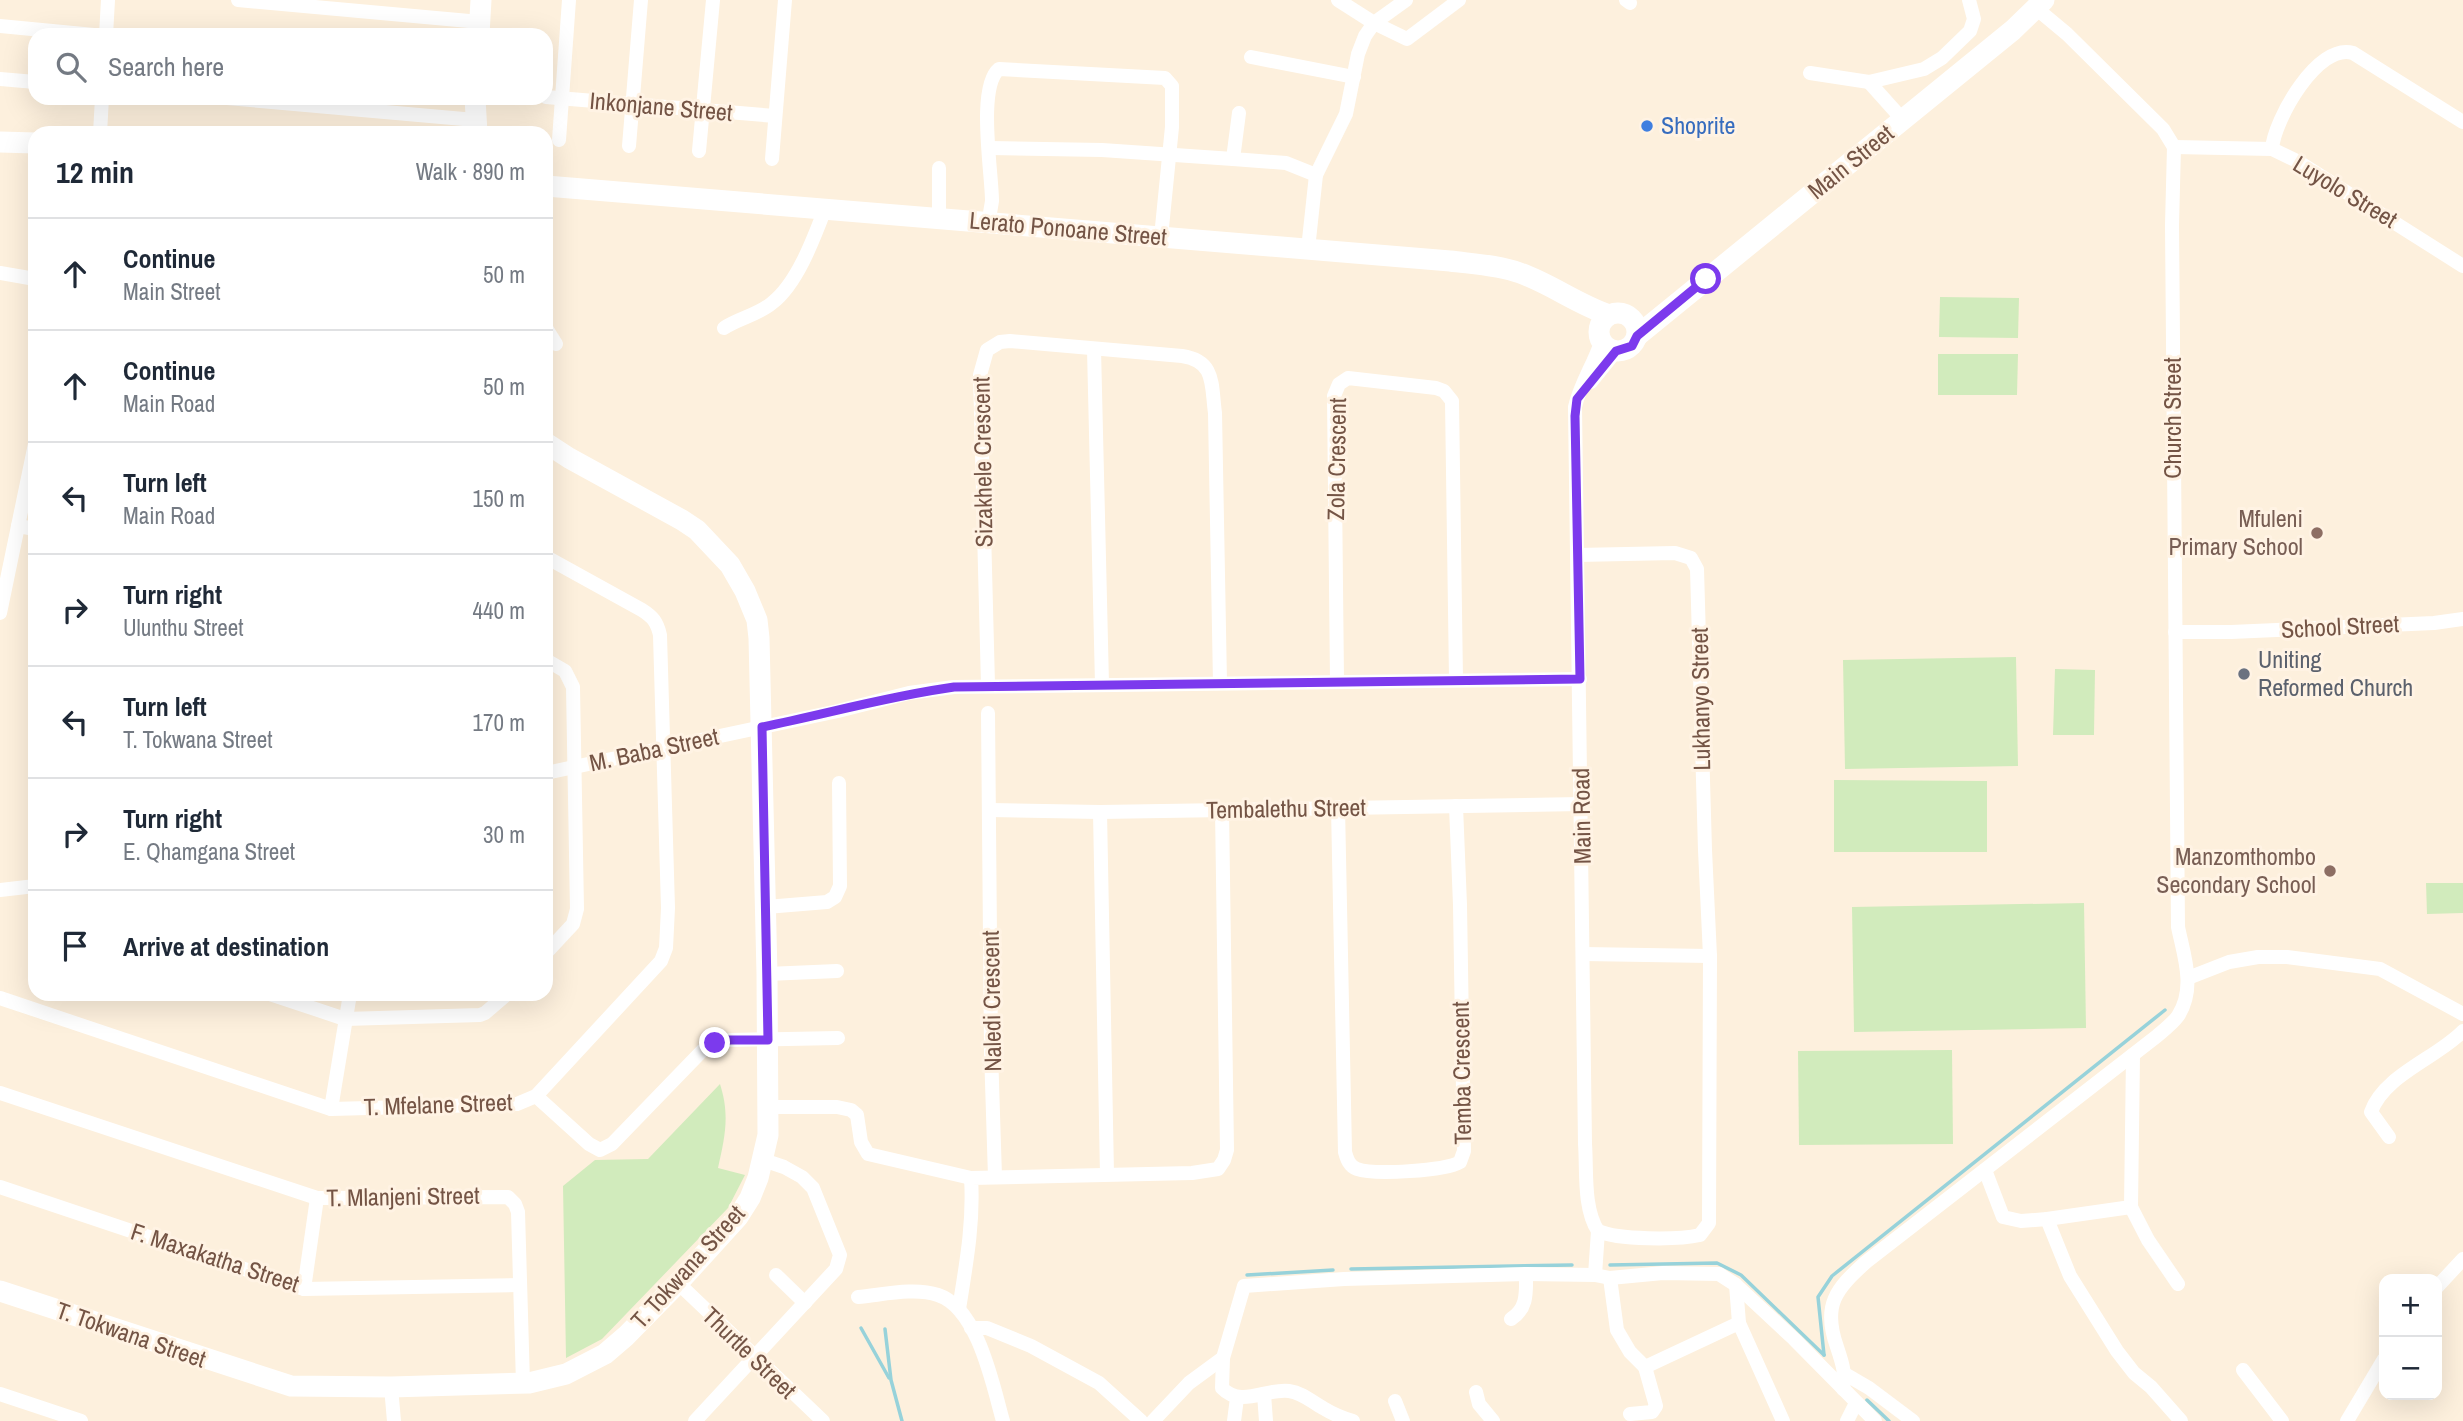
<!DOCTYPE html>
<html lang="en">
<head>
<meta charset="utf-8">
<style>
  :root { --surface:#fff; --page:#f2f2f3; --text:#1f2937; --muted:#747a83; --line:#e0e1e3 }
  body { margin:0; font-family:"Archivo Narrow",sans-serif; background:var(--page); color:var(--text) }
  .controls { position:absolute; right:21px; bottom:21px; display:grid; overflow:hidden; border-radius:14px; box-shadow:0 7px 28px #0002 }
  .controls button { width:63px; height:63px; display:grid; place-items:center; padding:0; border:0; border-bottom:2px solid var(--line); background:var(--surface); color:var(--text); font:35px sans-serif }
  .stop { position:absolute; width:21px; height:21px; margin:-16px; border:5px solid #7c3aed; border-radius:50%; background:#fff }
  .stop.end { background:#7c3aed; border-color:#fff; box-shadow:0 2px 7px #0008 }
  .list { margin:0; padding:0; list-style:none }
  h2 { display:flex; justify-content:space-between; align-items:center; height:91px; margin:0; padding:0 28px; font-size:30px }
  h2 small { font-size:23px; font-weight:400; color:var(--muted) }
  .list li { display:grid; grid-template-columns:46px 1fr auto; gap:21px; align-items:center; box-sizing:border-box; height:112px; padding:0 28px; border-top:2px solid var(--line) }
  .list b { display:block; font-size:26px; white-space:nowrap }
  .list p { margin:0; font-size:23px; white-space:nowrap; color:var(--muted) }
  .list em { font-size:23px; font-style:normal; color:var(--muted) }
  .icon { flex:none; width:38px; height:38px; fill:none; stroke:currentColor; stroke-width:2; stroke-linecap:round; stroke-linejoin:round }
  .map { position:relative; flex:none; width:2463px; height:1421px; overflow:hidden }
  .search { position:absolute; background:var(--surface); box-shadow:0 7px 28px #0002; left:28px; top:28px; width:525px; height:77px; display:flex; align-items:center; gap:18px; box-sizing:border-box; padding:0 24px; border-radius:21px; color:var(--muted); font-size:26px }
  .panel { position:absolute; background:var(--surface); box-shadow:0 7px 28px #0002; left:28px; top:126px; width:525px; height:875px; border-radius:21px }
  .map>svg:first-child { display:block }
  .green { fill:#d1ebbc }
  .lines { fill:none; stroke-linecap:round; stroke-linejoin:round }
  .stream { stroke:#97d2da; stroke-width:3.5 }
  .street { stroke:#fff; stroke-width:14 }
  .secondary { stroke:#fff; stroke-width:21 }
  .route { stroke:#7c3aed; stroke-width:9 }
  .shop-dot { fill:#3f7fe0; stroke:#fff3e4; stroke-width:2.5 }
  .education-dot { fill:#8d6e63; stroke:#fff3e4; stroke-width:2.5 }
  .worship-dot { fill:#6b7280; stroke:#fff3e4; stroke-width:2.5 }
  .labels { text-anchor:middle; stroke-width:6; stroke-linejoin:round; paint-order:stroke }
  .street-label { font-size:24px; fill:#745445; stroke:#fff3e4 }
  .shop-label { font-size:24px; fill:#366cbe; stroke:#fff3e4; text-anchor:start }
  .education-label { font-size:24px; fill:#785e54; stroke:#fff3e4; text-anchor:end }
  .worship-label { font-size:24px; fill:#5b616d; stroke:#fff3e4; text-anchor:start }
</style>
</head>
<body>
<div class="map">
<svg width="2463" height="1421" viewBox="0 0 2463 1421">
  <rect width="100%" height="100%" fill="#fdf0dd"/>
  <g class="green">
    <polygon points="1940,297 2019,298 2018,338 1939,337"/>
    <polygon points="1938,354 2018,354 2017,395 1938,395"/>
    <polygon points="2016,657 2018,766 1845,769 1843,660"/>
    <polygon points="2055,669 2095,670 2094,735 2053,735"/>
    <polygon points="1834,780 1987,781 1987,852 1834,852"/>
    <polygon points="2426,883 2463,883 2463,913 2427,914"/>
    <polygon points="2084,903 2086,1028 1854,1032 1852,907"/>
    <polygon points="1952,1050 1953,1144 1799,1145 1798,1051"/>
    <path d="M720 1084C730 1115 725 1137 718 1168L745 1175 728 1208 602 1339 566 1358 563 1186 595 1160 648 1159Z"/>
  </g>
  <g class="lines">
    <g class="stream">
      <polyline points="1610,1265 1717,1263 1741,1275 1824,1355"/>
      <polyline points="1351,1269 1572,1265"/>
      <polyline points="1247,1275 1333,1270"/>
      <polyline points="861,1328 889,1378"/>
      <polyline points="885,1329 891,1380 902,1421"/>
      <polyline points="1824,1355 1818,1297 1832,1276 2165,1010"/>
      <polyline points="1867,1400 1889,1421"/>
    </g>
    <g class="street">
      <polyline points="238,0 480,22"/>
      <polyline points="1338,0 1374,23 1407,39 1459,0"/>
      <polyline points="1626,0 1630,3"/>
      <polyline points="0,26 94,35"/>
      <polyline points="106,35 108,0"/>
      <polyline points="1251,57 1354,77"/>
      <polyline points="1810,73 1869,82 1924,69 1942,58 1970,31 1974,19 1969,0"/>
      <polyline points="0,79 35,82"/>
      <polyline points="1869,82 1903,120"/>
      <polyline points="546,97 775,116"/>
      <polyline points="227,98 475,120"/>
      <polyline points="1239,113 1233,159 1286,163 1316,175"/>
      <polyline points="100,133 102,98"/>
      <polyline points="559,140 569,0"/>
      <polyline points="629,146 641,0"/>
      <polyline points="2174,147 2272,149 2297,161 2463,266"/>
      <polyline points="990,148 1102,150 1233,159"/>
      <path d="M2272 149C2274 120 2318 42 2353 53L2463 122"/>
      <polyline points="699,151 713,0"/>
      <polyline points="772,159 785,0"/>
      <polyline points="939,219 939,168"/>
      <path d="M989 223C989 216 991 208 992 201 992 173 977 87 999 69L1165 78 1172 86V127L1161 237"/>
      <polyline points="1308,249 1316,175 1346,114 1358,54 1365,36 1374,23 1406,0"/>
      <polyline points="0,273 35,279"/>
      <polyline points="546,328 556,344"/>
      <path d="M724 328C739 318 758 315 772 303 797 284 814 238 825 209"/>
      <polyline points="1094,349 1102,684"/>
      <polyline points="1591,382 1616,351"/>
      <polyline points="18,526 35,529"/>
      <path d="M1577 555 1675 553 1691 558 1697 569 1705 850 1710 956 1709 1223 1700 1235C1678 1240 1618 1240 1598 1231"/>
      <polyline points="0,613 35,444"/>
      <polyline points="2175,632 2231,632 2434,623 2463,619"/>
      <polyline points="546,660 565,671 573,687 577,909 573,924 546,953"/>
      <polyline points="1337,680 1334,396 1339,384 1348,378 1436,388 1444,391 1452,401 1456,680"/>
      <path d="M988 685 980 375 987 350 1000 342 1010 341 1182 356C1216 361 1211 385 1215 413L1220 683"/>
      <polyline points="988,713 991,1051 995,1177"/>
      <polyline points="546,773 838,711 909,693 954,687 1580,679"/>
      <path d="M1338 807 1345 1152C1347 1159 1349 1166 1357 1169 1374 1175 1445 1171 1460 1162L1464 1151 1460 905 1456 806"/>
      <polyline points="990,810 1100,812 1582,804"/>
      <polyline points="1100,812 1107,1174"/>
      <polyline points="0,890 35,886"/>
      <polyline points="766,907 827,902 835,897 840,886 839,783"/>
      <polyline points="1583,954 1710,956"/>
      <polyline points="767,974 837,971"/>
      <polyline points="2188,978 2229,962 2258,957 2287,957 2380,969 2463,1014"/>
      <polyline points="270,994 345,1019 480,1015 485,1013 507,994"/>
      <path d="M0 998 331 1109 517 1104 536 1096 661 961 666 948 668 908 660 635C657 622 653 617 642 610L546 557"/>
      <polyline points="2133,1055 2131,1207 2148,1240 2178,1284"/>
      <polyline points="0,1093 317,1198 508,1197 515,1204 518,1212 523,1383"/>
      <polyline points="536,1096 589,1144 600,1150 612,1144 702,1051 715,1043 730,1040 838,1038"/>
      <polyline points="769,1107 837,1107 851,1110 857,1115 861,1142 868,1154 971,1178"/>
      <polyline points="331,1109 350,994"/>
      <path d="M2389 1137 2371 1112C2384 1075 2437 1058 2463 1031"/>
      <polyline points="1985,1170 2003,1217 2021,1221 2047,1219 2070,1276 2117,1351 2134,1373 2151,1387 2181,1421"/>
      <polyline points="0,1187 304,1289 520,1285"/>
      <polyline points="2047,1219 2131,1207"/>
      <path d="M1598 1231C1583 1208 1587 1170 1585 1144L1575 407C1580 384 1594 364 1601 342"/>
      <polyline points="776,1275 805,1303"/>
      <polyline points="1595,1275 1598,1231"/>
      <polyline points="1610,1278 1617,1330 1630,1352 1645,1367"/>
      <polyline points="678,1283 823,1421"/>
      <polyline points="1736,1285 1739,1323"/>
      <polyline points="2437,1287 2463,1259"/>
      <polyline points="304,1289 317,1198"/>
      <path d="M858 1297C882 1295 914 1287 938 1295 978 1308 993 1386 1003 1421"/>
      <path d="M959 1309C966 1265 974 1222 971 1178L1192 1173 1218 1169 1224 1160 1227 1150 1222 810"/>
      <path d="M1511 1319C1528 1308 1526 1292 1526 1274"/>
      <polyline points="971,1328 987,1328 1031,1346 1099,1383 1141,1421"/>
      <path d="M1223 1358 1222 1388C1241 1408 1266 1388 1289 1391 1303 1393 1312 1402 1323 1408 1333 1414 1342 1418 1353 1421"/>
      <polyline points="2243,1370 2282,1421"/>
      <polyline points="1845,1374 1869,1388 1913,1421"/>
      <polyline points="391,1387 394,1421"/>
      <path d="M1843 1389C1846 1373 1842 1362 1837 1347 1822 1305 1836 1289 1866 1262L2157 1036C2164 1030 2173 1023 2178 1016 2196 988 2184 956 2178 927L2172 225 2174 147 2163 129 2067 34 2037 9"/>
      <polyline points="1476,1392 1479,1404 1493,1421"/>
      <polyline points="0,1394 81,1421"/>
      <polyline points="1264,1394 1266,1421"/>
      <polyline points="1395,1401 1403,1421"/>
      <polyline points="1630,1414 1652,1412 1656,1406 1645,1367 1739,1323 1783,1421"/>
      <polyline points="695,1421 836,1269 840,1255 813,1188 802,1177 784,1167 763,1160"/>
      <polyline points="1153,1421 1189,1383 1223,1358 1244,1286 1344,1279 1526,1274 1595,1275 1610,1278 1663,1273 1719,1274 1736,1285 1794,1339 1875,1421"/>
      <polyline points="1234,1421 1237,1398"/>
      <polyline points="1847,1421 1856,1403"/>
      <polyline points="2347,1421 2384,1359"/>
    </g>
    <g class="secondary">
      <polyline points="479,35 481,0"/>
      <polyline points="475,98 477,133"/>
      <polyline points="0,142 35,143"/>
      <path d="M546 186 1450 261C1473 264 1498 265 1520 273 1551 284 1577 304 1609 315"/>
      <circle cx="1618" cy="332" r="19"/>
      <polyline points="1637,336 2013,30 2044,0"/>
      <polyline points="0,1291 291,1386 391,1387 529,1383 566,1374 605,1354 626,1336 678,1283 738,1217 750,1198 758,1178 768,1135 767,974 759,638 757,620 745,591 730,565 697,530 682,520 569,458 546,443"/>
    </g>
  </g>
  <g class="lines">
    <path class="route" d="M715 1043 730 1040H768L762 727C826 714 889 696 954 687L1580 679 1575 416 1577 399 1616 351 1632 346 1637 336 1706 279"/>
  </g>
  <circle class="shop-dot" cx="1647" cy="126" r="7"/>
  <g class="education-dot">
    <circle cx="2317" cy="533" r="7"/>
    <circle cx="2330" cy="871" r="7"/>
  </g>
  <circle class="worship-dot" cx="2244" cy="674" r="7"/>
  <g class="labels">
    <g class="street-label">
      <text transform="translate(661 107) rotate(5)" y="8">Inkonjane Street</text>
      <text transform="translate(1851 162) rotate(-39)" y="8">Main Street</text>
      <text transform="translate(2345 192) rotate(31)" y="8">Luyolo Street</text>
      <text transform="translate(1068 229) rotate(5)" y="8">Lerato Ponoane Street</text>
      <text transform="translate(2173 418) rotate(-90)" y="8">Church Street</text>
      <text transform="translate(1337 459) rotate(-89)" y="8">Zola Crescent</text>
      <text transform="translate(983 462) rotate(-91)" y="8">Sizakhele Crescent</text>
      <text transform="translate(2340 627) rotate(-3)" y="8">School Street</text>
      <text transform="translate(1701 699) rotate(-91)" y="8">Lukhanyo Street</text>
      <text transform="translate(654 750) rotate(-12)" y="8">M. Baba Street</text>
      <text transform="translate(1286 809) rotate(-1)" y="8">Tembalethu Street</text>
      <text transform="translate(1582 816) rotate(-91)" y="8">Main Road</text>
      <text transform="translate(992 1001) rotate(-91)" y="8">Naledi Crescent</text>
      <text transform="translate(1462 1073) rotate(-91)" y="8">Temba Crescent</text>
      <text transform="translate(438 1105) rotate(-2)" y="8">T. Mfelane Street</text>
      <text transform="translate(403 1197) rotate(-1)" y="8">T. Mlanjeni Street</text>
      <text transform="translate(215 1258) rotate(18)" y="8">F. Maxakatha Street</text>
      <text transform="translate(688 1267) rotate(-48)" y="8">T. Tokwana Street</text>
      <text transform="translate(131 1335) rotate(19)" y="8">T. Tokwana Street</text>
      <text transform="translate(749 1353) rotate(44)" y="8">Thurtle Street</text>
    </g>
    <g class="shop-label">
      <text x="1661" y="134">Shoprite</text>
    </g>
    <g class="education-label">
      <text x="2303" y="527">Mfuleni<tspan x="2303" dy="28">Primary School</tspan></text>
      <text x="2316" y="865">Manzomthombo<tspan x="2316" dy="28">Secondary School</tspan></text>
    </g>
    <g class="worship-label">
      <text x="2258" y="668">Uniting<tspan x="2258" dy="28">Reformed Church</tspan></text>
    </g>
  </g>
</svg>
<div class="controls">
<button>+</button>
<button>−</button>
</div>
<div class="stop" style="left:1706px;top:279px"></div>
<div class="stop end" style="left:715px;top:1043px"></div>
<div class="search"><svg class="icon" aria-label="search" viewBox="0 0 24 24"><circle cx="10" cy="10" r="6"/><path d="M15 15l6 6"/></svg>Search here</div>
<section class="panel">
<h2>12 min<small>Walk · 890 m</small></h2>
<ul class="list">
<li><svg class="icon" aria-label="ahead" viewBox="0 0 24 24"><path d="M12 20V5M6 11l6-6 6 6"/></svg><div><b>Continue</b><p>Main Street</p></div><em>50 m</em></li>
<li><svg class="icon" aria-label="ahead" viewBox="0 0 24 24"><path d="M12 20V5M6 11l6-6 6 6"/></svg><div><b>Continue</b><p>Main Road</p></div><em>50 m</em></li>
<li><svg class="icon" aria-label="left" viewBox="0 0 24 24"><path d="M17 20v-9H6M10 6l-5 5 5 5"/></svg><div><b>Turn left</b><p>Main Road</p></div><em>150 m</em></li>
<li><svg class="icon" aria-label="right" viewBox="0 0 24 24"><path d="M7 20v-9h11M14 6l5 5-5 5"/></svg><div><b>Turn right</b><p>Ulunthu Street</p></div><em>440 m</em></li>
<li><svg class="icon" aria-label="left" viewBox="0 0 24 24"><path d="M17 20v-9H6M10 6l-5 5 5 5"/></svg><div><b>Turn left</b><p>T. Tokwana Street</p></div><em>170 m</em></li>
<li><svg class="icon" aria-label="right" viewBox="0 0 24 24"><path d="M7 20v-9h11M14 6l5 5-5 5"/></svg><div><b>Turn right</b><p>E. Qhamgana Street</p></div><em>30 m</em></li>
<li><svg class="icon" aria-label="arrive" viewBox="0 0 24 24"><path d="M6 21V4h12l-3 4 3 4H6"/></svg><div><b>Arrive at destination</b></div></li>
</ul>
</section>
</div>
</body>
</html>
